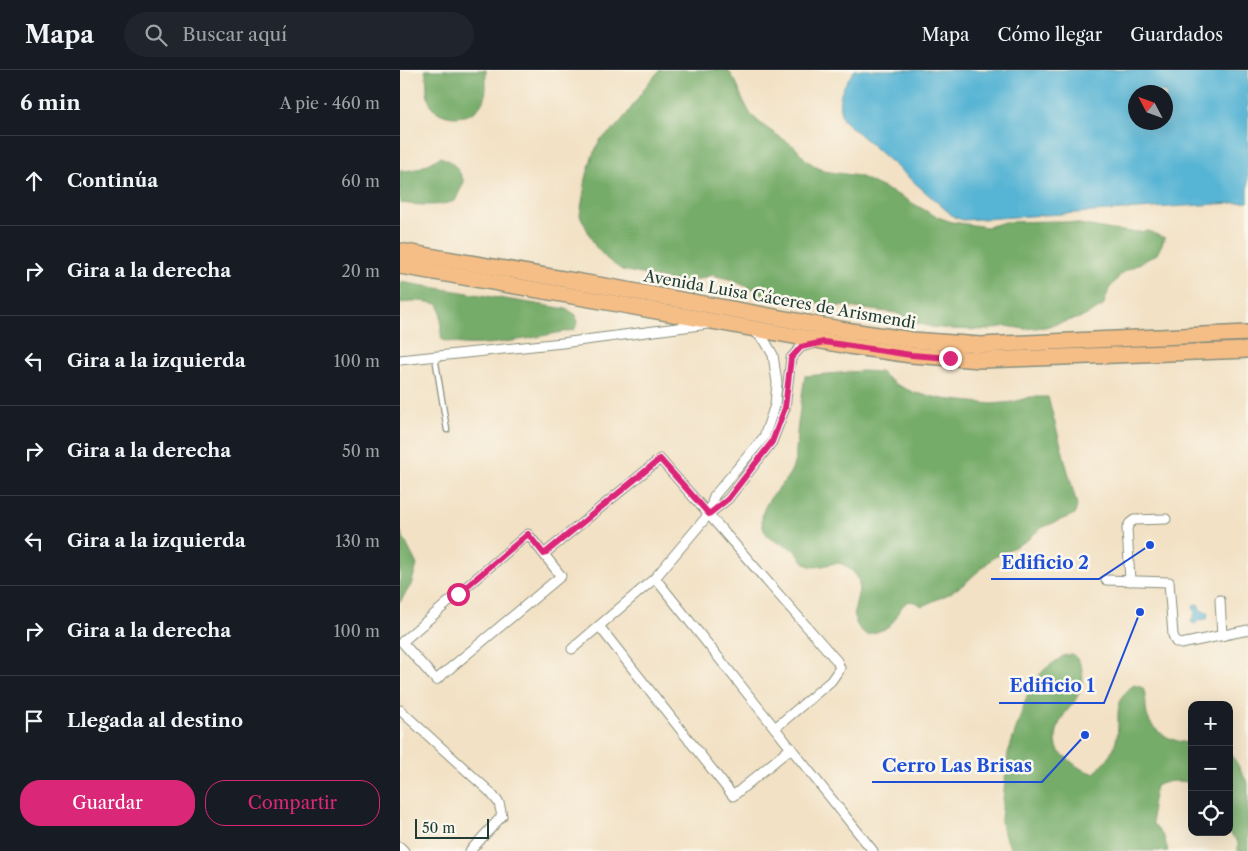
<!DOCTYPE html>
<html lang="es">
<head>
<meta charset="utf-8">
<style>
  :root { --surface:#171b24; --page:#20242c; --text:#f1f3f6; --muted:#9ea1a6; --line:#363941; --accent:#db2777 }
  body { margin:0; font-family:"Libre Caslon Text",serif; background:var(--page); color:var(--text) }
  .controls { position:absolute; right:15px; bottom:15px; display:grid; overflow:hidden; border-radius:10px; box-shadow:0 5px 20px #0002 }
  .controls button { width:45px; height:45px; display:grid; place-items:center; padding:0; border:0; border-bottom:1px solid var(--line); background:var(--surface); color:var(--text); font:25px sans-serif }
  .compass { position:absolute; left:728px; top:15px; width:45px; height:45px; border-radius:50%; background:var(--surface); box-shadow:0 5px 20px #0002; rotate:311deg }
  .scale { position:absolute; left:15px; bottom:12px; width:74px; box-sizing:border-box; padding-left:5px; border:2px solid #1f3d34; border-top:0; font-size:14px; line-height:18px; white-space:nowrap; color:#1f3d34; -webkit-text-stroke:4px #fbf7ec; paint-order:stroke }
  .stop { position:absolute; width:15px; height:15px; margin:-11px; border:4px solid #db2777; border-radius:50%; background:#fff }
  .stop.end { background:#db2777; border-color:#fff; box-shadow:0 1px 5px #0008 }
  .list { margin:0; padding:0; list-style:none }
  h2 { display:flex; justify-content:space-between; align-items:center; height:65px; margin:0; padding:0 20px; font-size:21px }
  h2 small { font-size:16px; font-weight:400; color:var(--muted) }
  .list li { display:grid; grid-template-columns:32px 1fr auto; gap:15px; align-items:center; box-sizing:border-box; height:90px; padding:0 20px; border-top:1px solid var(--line) }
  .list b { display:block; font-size:19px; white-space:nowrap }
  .list em { font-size:16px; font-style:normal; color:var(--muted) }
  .actions { display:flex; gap:10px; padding:15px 20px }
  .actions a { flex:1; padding:11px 0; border:1px solid var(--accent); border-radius:20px; text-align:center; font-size:18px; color:var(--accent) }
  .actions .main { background:var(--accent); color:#fff }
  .icon { flex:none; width:28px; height:28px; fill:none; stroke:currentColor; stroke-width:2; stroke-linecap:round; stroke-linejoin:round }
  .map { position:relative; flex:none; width:848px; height:781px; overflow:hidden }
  header { display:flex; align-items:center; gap:30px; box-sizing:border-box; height:70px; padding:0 25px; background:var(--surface); border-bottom:1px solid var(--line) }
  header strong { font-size:24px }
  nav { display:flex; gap:28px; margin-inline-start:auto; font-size:18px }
  .search { width:350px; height:45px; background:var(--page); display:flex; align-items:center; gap:12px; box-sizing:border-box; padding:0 18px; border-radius:28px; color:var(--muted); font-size:19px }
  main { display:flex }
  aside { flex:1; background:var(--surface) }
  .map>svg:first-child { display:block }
  .forest { fill:#76ac69; stroke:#4a744e }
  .water { fill:#56b4d4; stroke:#3a7884; fill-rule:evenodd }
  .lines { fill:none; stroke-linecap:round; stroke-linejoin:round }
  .lane-casing { stroke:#888f7c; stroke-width:7 }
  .street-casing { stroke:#888f7c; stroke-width:11 }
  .primary-casing { stroke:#888f7c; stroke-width:18 }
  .lane { stroke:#fff; stroke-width:4.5 }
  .street { stroke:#fff; stroke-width:9 }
  .primary { stroke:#f6be87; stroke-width:15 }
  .route { stroke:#db2777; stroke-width:6 }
  .labels { text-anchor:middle; stroke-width:5; stroke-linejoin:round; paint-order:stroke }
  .street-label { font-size:16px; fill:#1f3d34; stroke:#fbf7ec }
  .leader { fill:none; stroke:#1d4ed8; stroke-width:2 }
  .callout-dot { fill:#1d4ed8; stroke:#fbf7ec; stroke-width:2 }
  .callout-label { font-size:18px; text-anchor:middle; font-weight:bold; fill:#1d4ed8; stroke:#fbf7ec; stroke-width:5; stroke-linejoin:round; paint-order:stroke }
</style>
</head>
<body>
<header>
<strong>Mapa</strong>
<div class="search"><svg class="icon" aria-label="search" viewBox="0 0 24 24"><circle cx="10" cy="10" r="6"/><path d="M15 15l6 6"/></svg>Buscar aquí</div>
<nav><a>Mapa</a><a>Cómo llegar</a><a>Guardados</a></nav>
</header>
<main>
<aside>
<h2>6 min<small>A pie · 460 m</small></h2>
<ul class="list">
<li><svg class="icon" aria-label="ahead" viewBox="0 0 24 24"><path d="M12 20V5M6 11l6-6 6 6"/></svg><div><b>Continúa</b></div><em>60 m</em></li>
<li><svg class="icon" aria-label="right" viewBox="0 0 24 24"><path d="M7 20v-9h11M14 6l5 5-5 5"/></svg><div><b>Gira a la derecha</b></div><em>20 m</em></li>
<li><svg class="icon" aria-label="left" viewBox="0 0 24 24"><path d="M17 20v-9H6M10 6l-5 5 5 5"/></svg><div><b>Gira a la izquierda</b></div><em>100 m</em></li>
<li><svg class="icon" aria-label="right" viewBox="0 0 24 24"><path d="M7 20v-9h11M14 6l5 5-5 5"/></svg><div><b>Gira a la derecha</b></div><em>50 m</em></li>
<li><svg class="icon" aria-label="left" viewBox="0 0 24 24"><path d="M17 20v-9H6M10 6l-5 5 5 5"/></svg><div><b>Gira a la izquierda</b></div><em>130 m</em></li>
<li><svg class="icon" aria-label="right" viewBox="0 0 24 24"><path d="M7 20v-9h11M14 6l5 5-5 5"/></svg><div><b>Gira a la derecha</b></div><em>100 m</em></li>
<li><svg class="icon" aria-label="arrive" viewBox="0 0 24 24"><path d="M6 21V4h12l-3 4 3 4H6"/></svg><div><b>Llegada al destino</b></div></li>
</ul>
<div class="actions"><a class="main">Guardar</a><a>Compartir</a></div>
</aside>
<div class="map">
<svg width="848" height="781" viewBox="0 0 848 781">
  <rect width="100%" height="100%" fill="#fbf7ec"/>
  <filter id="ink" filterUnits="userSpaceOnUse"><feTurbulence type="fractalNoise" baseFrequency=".02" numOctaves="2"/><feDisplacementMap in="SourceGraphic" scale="10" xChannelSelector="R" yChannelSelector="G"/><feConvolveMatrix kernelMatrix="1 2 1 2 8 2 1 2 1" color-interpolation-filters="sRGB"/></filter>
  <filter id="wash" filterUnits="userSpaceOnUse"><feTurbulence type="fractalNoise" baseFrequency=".0096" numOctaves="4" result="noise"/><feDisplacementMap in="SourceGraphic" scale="20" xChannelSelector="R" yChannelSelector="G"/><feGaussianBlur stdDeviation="1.12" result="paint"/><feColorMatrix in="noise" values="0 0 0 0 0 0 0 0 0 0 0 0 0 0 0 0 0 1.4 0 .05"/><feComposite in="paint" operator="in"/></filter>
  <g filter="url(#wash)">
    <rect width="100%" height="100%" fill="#f2e1c4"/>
    <g class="forest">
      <path d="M25 0H86C85 10 88 21 83 31 75 51 41 52 31 35 25 25 28 11 25 0Z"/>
      <polygon points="260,0 328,0 336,12 342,28 351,45 365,57 395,77 406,90 423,101 459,106 502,127 535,146 552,152 587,157 605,152 661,151 713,160 732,162 749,161 765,168 757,184 722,203 709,219 703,236 683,247 645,257 625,259 606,256 588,260 550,259 532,257 513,252 496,243 424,234 364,224 329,209 312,205 292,211 274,211 222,200 207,189 195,176 180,145 186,108 192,87 200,70 215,58 227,44 249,12"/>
      <path d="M40 87C53 91 59 99 64 112L55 131C36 137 20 135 0 133V100C14 103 28 94 40 87Z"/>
      <path d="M0 212 167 239 176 245 177 254 174 260C137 266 77 282 42 270 39 257 44 246 38 234L21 231 0 233Z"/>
      <path d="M462 301 480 302 495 314 515 323 543 329 592 334 613 332 630 327H648L677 435 675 444 641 458 626 471 593 488 564 514 549 524 522 536C501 521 501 546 490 555 484 561 475 562 467 565 438 547 471 519 454 503 451 500 446 496 442 494 430 490 416 503 405 493 401 490 399 485 395 481 386 473 370 473 364 460 354 436 382 419 391 401 397 390 396 375 397 363 399 344 402 325 405 306Z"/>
      <polygon points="0,461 17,495 11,515 0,532"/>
      <path d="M672 584C688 596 684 617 674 632 670 638 665 642 662 648 657 656 653 672 659 681 660 684 665 686 667 688 676 696 682 701 694 703 704 695 713 683 716 671 722 649 710 631 734 615L743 618C747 627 745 635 747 645 752 663 775 673 792 673V713C779 710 767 710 756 716L752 735 753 754 764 767 768 781H613C607 770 601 762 601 748L608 683 628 623 633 612 645 599 663 586Z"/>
      <path d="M829 683C838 692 841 703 848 713V781H838V772L829 762Z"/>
    </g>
    <g class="water">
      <path d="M455 0H848V132L598 148 563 150 554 147 443 50C435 30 442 16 455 0ZM736 22H766V52H736Z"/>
      <polygon points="798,534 801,541 808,542 807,549 799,550 795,554 791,552 795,543 793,535"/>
    </g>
  </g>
  <g filter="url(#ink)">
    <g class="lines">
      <defs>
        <polyline id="lane" points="35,287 47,360"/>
        <g id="street">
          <polyline points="417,273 401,277 391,288 385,338 372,372 328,429 309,444 255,508 473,781"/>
          <polyline points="0,290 162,273 308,254"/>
          <polyline points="309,444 314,426 364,367 375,335 377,313 373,285 365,271 354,261"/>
          <polygon points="128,464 161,506 36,610 2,572"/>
          <polyline points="144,484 260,389 437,591 440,598 431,611 375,658"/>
          <polyline points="706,510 769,512 773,565 776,572 781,574 848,560"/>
          <polyline points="730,511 727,458 730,453 734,450 766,449"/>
          <polyline points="820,530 822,566"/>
          <polyline points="199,556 333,726 391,678"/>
          <polyline points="172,579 255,508"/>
          <polyline points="0,640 90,722 99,733 102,746 70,781"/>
          <polyline points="0,777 4,781"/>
        </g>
        <g id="primary">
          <polyline points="0,181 210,217 451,261 512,270 581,275 848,263"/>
          <polyline points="0,196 207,232 449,276 511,285 581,290 848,280"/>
        </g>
      </defs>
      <use href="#lane" class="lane-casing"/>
      <use href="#street" class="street-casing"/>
      <use href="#primary" class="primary-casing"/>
      <use href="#lane" class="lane"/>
      <use href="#street" class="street"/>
      <use href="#primary" class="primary"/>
    </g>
  </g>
  <g class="lines" filter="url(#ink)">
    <polyline class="route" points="58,524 128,464 144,484 260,389 309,444 328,429 372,372 385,338 391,288 401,277 424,272 511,285 550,288"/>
  </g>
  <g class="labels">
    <g class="street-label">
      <text transform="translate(380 229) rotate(10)" y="6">Avenida Luisa Cáceres de Arismendi</text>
    </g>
  </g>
  <path class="leader" d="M750 475L699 509H591M740 542L704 633H599M685 665L642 712H472"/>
  <g class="callout-dot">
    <circle cx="750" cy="475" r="5"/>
    <circle cx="740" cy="542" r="5"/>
    <circle cx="685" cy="665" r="5"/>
  </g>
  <g class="callout-label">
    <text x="645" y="499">Edificio 2</text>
    <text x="652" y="622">Edificio 1</text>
    <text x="557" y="702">Cerro Las Brisas</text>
  </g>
</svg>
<div class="controls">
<button>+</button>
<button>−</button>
<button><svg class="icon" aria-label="locate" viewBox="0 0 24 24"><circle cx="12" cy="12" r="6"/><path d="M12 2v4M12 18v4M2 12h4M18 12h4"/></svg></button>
</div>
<svg class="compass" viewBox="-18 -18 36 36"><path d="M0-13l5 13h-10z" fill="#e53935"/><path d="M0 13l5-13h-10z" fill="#9ea1a6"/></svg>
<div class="scale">50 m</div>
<div class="stop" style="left:58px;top:524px"></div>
<div class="stop end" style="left:550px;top:288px"></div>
</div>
</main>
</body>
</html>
